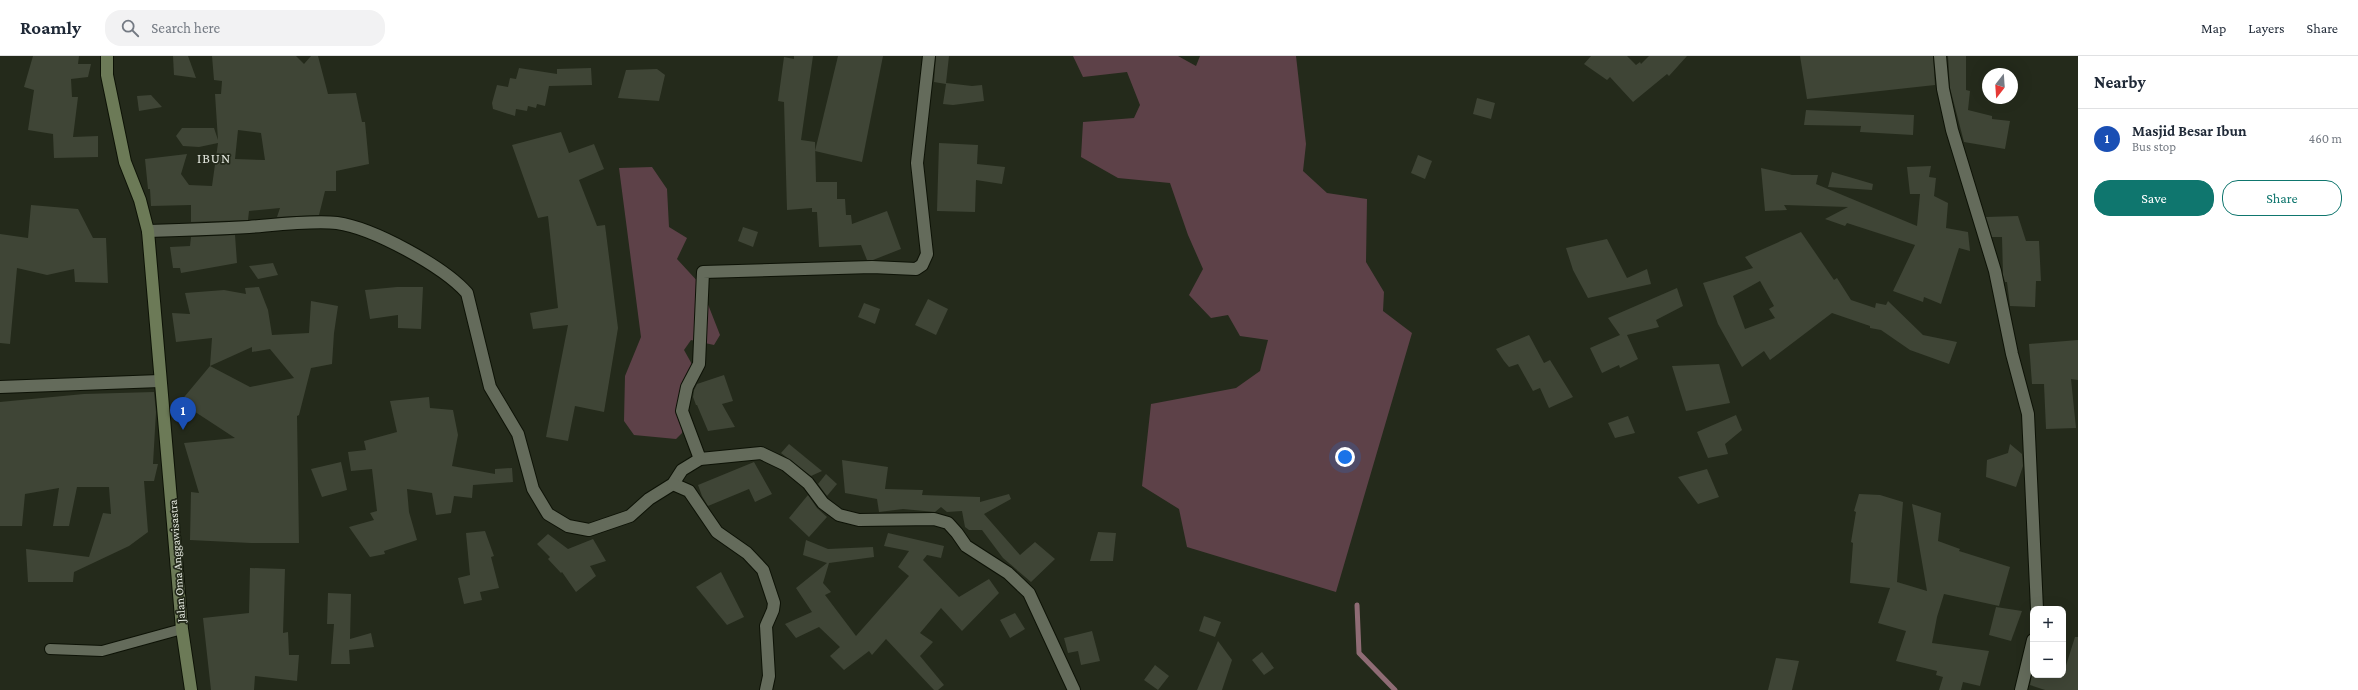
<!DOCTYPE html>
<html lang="en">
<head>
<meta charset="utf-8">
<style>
  :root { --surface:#fff; --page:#f2f2f3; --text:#1f2937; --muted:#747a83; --line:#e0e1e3; --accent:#0f766e }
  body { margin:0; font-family:"Crimson Pro",serif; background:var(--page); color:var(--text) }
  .controls { position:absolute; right:12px; bottom:12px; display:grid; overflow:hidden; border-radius:8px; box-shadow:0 4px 16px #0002 }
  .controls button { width:36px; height:36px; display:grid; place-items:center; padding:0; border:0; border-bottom:1px solid var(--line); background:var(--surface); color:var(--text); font:20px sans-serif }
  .compass { position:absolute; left:1982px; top:12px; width:36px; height:36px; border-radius:50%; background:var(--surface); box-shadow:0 4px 16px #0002; rotate:197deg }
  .you { position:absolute; left:1345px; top:401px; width:14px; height:14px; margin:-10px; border:3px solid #fff; border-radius:50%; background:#1a73e8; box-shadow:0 0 0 6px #1a73e833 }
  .badge { display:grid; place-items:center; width:26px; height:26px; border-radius:50%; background:var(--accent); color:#fff; font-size:13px; font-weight:700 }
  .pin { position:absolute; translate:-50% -33px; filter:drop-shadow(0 1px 2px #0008) }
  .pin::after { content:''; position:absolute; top:21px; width:14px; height:12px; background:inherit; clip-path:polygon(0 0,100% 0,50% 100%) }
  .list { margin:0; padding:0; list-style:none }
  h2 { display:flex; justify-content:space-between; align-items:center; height:52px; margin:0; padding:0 16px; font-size:17px }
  h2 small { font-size:13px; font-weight:400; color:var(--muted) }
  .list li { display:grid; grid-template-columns:26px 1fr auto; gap:12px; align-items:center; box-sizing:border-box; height:60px; padding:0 16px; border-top:1px solid var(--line) }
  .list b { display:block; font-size:15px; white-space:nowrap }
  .list p { margin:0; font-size:13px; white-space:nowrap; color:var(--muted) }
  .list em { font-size:13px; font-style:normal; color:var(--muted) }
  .actions { display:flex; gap:8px; padding:12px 16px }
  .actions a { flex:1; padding:9px 0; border:1px solid var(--accent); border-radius:16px; text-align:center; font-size:14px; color:var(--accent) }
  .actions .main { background:var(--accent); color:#fff }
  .icon { flex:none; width:22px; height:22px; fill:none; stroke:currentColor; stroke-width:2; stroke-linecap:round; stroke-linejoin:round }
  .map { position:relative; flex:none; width:2078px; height:634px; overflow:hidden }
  header { display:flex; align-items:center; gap:24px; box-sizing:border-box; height:56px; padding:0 20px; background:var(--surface); border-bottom:1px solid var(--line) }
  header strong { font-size:19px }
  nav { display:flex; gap:22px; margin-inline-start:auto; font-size:14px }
  .search { width:280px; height:36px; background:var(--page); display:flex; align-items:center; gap:10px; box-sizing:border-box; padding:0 14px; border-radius:16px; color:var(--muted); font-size:15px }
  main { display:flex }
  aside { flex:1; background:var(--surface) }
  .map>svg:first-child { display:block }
  .green { fill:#5d4148 }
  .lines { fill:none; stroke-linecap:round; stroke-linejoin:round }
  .stream { stroke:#8f6c75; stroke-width:5 }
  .building { fill:#3f4536; fill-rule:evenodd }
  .lane-casing { stroke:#0d1206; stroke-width:12 }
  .street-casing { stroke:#0d1206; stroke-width:14 }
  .secondary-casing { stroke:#0d1206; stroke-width:14 }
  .lane { stroke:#646b5b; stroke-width:10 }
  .street { stroke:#646b5b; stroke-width:12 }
  .secondary { stroke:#6c7a57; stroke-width:12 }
  .labels { text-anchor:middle; stroke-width:3.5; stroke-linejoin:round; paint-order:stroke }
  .street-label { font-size:12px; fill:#e2e6dd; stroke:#242a1b }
  .quarter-label { font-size:14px; letter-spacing:1px; fill:#e2e6dd; stroke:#242a1b }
</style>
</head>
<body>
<header>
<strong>Roamly</strong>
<div class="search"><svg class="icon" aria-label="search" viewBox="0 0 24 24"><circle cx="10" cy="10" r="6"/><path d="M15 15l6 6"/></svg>Search here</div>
<nav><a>Map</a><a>Layers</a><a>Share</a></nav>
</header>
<main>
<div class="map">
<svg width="2078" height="634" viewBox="0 0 2078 634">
  <rect width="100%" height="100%" fill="#242a1b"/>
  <g class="green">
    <polygon points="1073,0 1178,0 1196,10 1200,0 1296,0 1306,88 1303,115 1327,137 1367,143 1366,206 1384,236 1383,255 1412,277 1336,536 1187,491 1179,453 1142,430 1151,348 1236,332 1260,315 1268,284 1240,280 1228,259 1211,262 1189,239 1203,213 1188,179 1170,127 1118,122 1081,101 1083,66 1134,62 1140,49 1127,16 1083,21"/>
    <polygon points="652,111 667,133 669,171 687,182 677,203 700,228 720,279 714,289 691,284 684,294 698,319 682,337 682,377 676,383 634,379 624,365 625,320 641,281 619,112"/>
  </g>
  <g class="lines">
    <polyline class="stream" points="1357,549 1359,597 1395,634"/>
  </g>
  <g class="building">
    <polygon points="33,0 79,0 78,8 91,8 88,21 71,23 72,41 78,41 73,81 98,80 98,101 54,102 53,78 28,74 34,34 24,31"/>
    <polygon points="173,0 188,0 196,22 174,19"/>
    <path d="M212 0H296L304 8 311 0H318L328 38 356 37 362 66H365L369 108 336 115V135H325L319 159 277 161 280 152 249 155 248 164 191 166V149L151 150 150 133H148L145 103 187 98 181 118 189 129 212 130 218 87 199 91 183 90 176 80 182 72H214L218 84 215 38H221L222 25 214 24ZM238 74 261 77 265 104 235 103Z"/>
    <polygon points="794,0 813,0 801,84 815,86 816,126 837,126 837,143 845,143 846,159 851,159 852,168 887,155 901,193 873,204 867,204 861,189 819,191 817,156 812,156 812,152 787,154 784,46 778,45 784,1 794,3"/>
    <polygon points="838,0 883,0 862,106 815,95"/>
    <polygon points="936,0 949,0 946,27 972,30 982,29 984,45 953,49 943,48 946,28 934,26"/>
    <polygon points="1591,0 1627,0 1636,9 1640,6 1641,8 1649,0 1687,0 1669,20 1667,18 1633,46 1610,21 1607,24 1584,8"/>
    <polygon points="1800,0 1933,0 1935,29 1807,43"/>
    <polygon points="1948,0 1966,0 1966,34 1970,35 1968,54 1992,60 1992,63 2010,65 2005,93 1964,86 1950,32"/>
    <polygon points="519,12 557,18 557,13 591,12 592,29 549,30 545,50 537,48 536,52 528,50 527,55 516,53 515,60 493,53 492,47 497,29 508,31 510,22 516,23"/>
    <polygon points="657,13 665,19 659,45 618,42 626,14"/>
    <polygon points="151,39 162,51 139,55 137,40"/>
    <polygon points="1477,42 1495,47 1491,63 1473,58"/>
    <polygon points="1806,54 1914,59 1913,79 1860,76 1861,70 1804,69"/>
    <polygon points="561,76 569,97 594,88 604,113 579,124 597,170 605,169 618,272 604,356 575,350 568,385 546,381 568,269 533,273 530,257 558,252 548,160 538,162 512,89"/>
    <polygon points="939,87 978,89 977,108 1005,111 1002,128 976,124 975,156 937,155"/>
    <polygon points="1418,99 1432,105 1425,123 1411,117"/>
    <polygon points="1931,110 1929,121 1936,122 1934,140 1948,147 1946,172 1968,176 1970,195 1959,192 1941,248 1924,241 1923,246 1893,235 1915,189 1847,167 1845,170 1825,163 1848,151 1784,149 1787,154 1765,155 1761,112 1792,119 1818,119 1816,128 1917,170 1920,138 1910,138 1907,111"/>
    <polygon points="1832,116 1873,128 1872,134 1828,131"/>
    <polygon points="31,149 78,153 93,182 106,182 108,227 75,226 74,213 47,219 17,212 10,288 0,287 0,178 28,182"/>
    <polygon points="2018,160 2026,185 2039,185 2041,225 2036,225 2035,251 2010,250 2007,226 2005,226 2003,219 2002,181 1992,181 1986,161"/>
    <polygon points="743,171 758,176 753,191 738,185"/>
    <path d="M1801 176 1834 224 1837 222 1851 244 1875 252 1876 247 1886 249 1888 245 1923 279 1957 286 1949 308 1910 294 1881 274 1870 272V270L1832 257 1770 304 1764 295 1742 311 1718 268 1703 227 1753 212 1745 201ZM1760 225 1774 250 1769 253 1775 262 1745 273 1733 240Z"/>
    <polygon points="235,179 237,207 181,217 180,212 173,212 170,191 190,190 191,181"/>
    <polygon points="1607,183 1627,222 1647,213 1651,228 1588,242 1573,214 1566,192"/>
    <polygon points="273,207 278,219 258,223 249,210"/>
    <path d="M259 231 268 254 272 279 309 277 311 245 338 250 334 277 332 308 311 312 299 359 297 360 299 487H251L190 484 191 436 199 437 184 387 235 382 180 346 210 310 212 282 176 286 172 257 190 258 185 237 224 234 246 238 245 232ZM252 291V296L270 293 294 322 250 331 210 310Z"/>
    <polygon points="397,231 423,231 421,273 398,272 398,259 370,263 365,234"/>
    <polygon points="1677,232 1683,250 1656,264 1659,271 1627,279 1638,303 1620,312 1619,309 1602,317 1590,292 1620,279 1608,262"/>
    <polygon points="928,243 948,253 936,279 915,269"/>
    <polygon points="864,247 880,253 875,268 858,261"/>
    <polygon points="1529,279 1544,307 1550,304 1573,341 1549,352 1540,332 1533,335 1518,308 1509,311 1504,305 1496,293"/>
    <polygon points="2078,284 2078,324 2071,323 2076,372 2046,373 2044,328 2032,328 2029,288"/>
    <polygon points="1719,308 1730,347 1686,355 1672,310"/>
    <polygon points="724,319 733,345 722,348 735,371 708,375 697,349 696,349 693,341 694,334 697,328"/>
    <polygon points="154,336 156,356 153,408 158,408 154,425 144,425 148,476 129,490 74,516 73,526 28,526 26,493 89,501 103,457 111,458 109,431 77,431 69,470 53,470 59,432 25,438 22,470 0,470 0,346 84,338"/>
    <polygon points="429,341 430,352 453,354 458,379 452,410 495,418 495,413 512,412 513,426 473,429 472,442 454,440 451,457 436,459 432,437 407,433 409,456 417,484 384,495 385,498 370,501 349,471 374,464 370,457 377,455 372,413 351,415 348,396 366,394 364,385 397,376 390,345"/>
    <polygon points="1736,359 1742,374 1725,388 1728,398 1708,402 1697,376"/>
    <polygon points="1628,360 1635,377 1615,382 1608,367"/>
    <polygon points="789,388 822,415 811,420 781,397"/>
    <polygon points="2010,388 2022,398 2023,410 2016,431 1986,421 1987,404 2008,397"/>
    <polygon points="842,404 888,411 885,433 923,434 922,439 980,441 980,446 1009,438 1011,443 984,458 1020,499 1035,486 1055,503 1031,526 1003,502 982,474 969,474 965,471 962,455 947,456 941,451 935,456 903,453 879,456 877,443 845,437"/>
    <polygon points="341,406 347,434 322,441 311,413"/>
    <polygon points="754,406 772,438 755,446 749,433 708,450 702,440 698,429"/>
    <polygon points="1707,413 1719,441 1698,448 1678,421"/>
    <polygon points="826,418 837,428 827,440 818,428"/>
    <polygon points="1859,438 1880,439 1903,446 1897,526 1927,535 1912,448 1941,457 1938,485 1960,493 1959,495 2010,511 1999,550 1944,538 1937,561 1932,587 1989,595 1980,630 1963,626 1961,634 1939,634 1943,621 1936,619 1937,615 1896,605 1906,575 1878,567 1890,532 1850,527 1853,487 1851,486 1856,456 1854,455"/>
    <polygon points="808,439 817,452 827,461 809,481 789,462"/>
    <polygon points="485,475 494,500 491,501 499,532 480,536 482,544 464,548 458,522 470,519 466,477"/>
    <polygon points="1098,476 1116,477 1113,505 1090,505"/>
    <polygon points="888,477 944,490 941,502 927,499 923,504 959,541 989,523 999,537 962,575 941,552 920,577 933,586 920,600 944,629 938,634 934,634 886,583 872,599 869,595 844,614 830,600 840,591 819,571 796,582 785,568 812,556 796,532 827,507 803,499 806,484 828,493 873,491 874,501 829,507 823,527 831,536 825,539 856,580 909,520 898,511 909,495 884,490"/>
    <polygon points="548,478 568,493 593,483 606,505 590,510 596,520 576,536 562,516 561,517 548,503 550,501 537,488"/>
    <polygon points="250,512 285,513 283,577 288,576 289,599 299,599 297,625 255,620 254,634 211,634 203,562 249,557"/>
    <polygon points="721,516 744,561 727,569 696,531"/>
    <polygon points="328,537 351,538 350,583 371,577 374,591 349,594 350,608 331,608 334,568 327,568"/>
    <polygon points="1996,551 2022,555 2011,585 1989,579"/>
    <polygon points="1015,557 1025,573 1010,582 1000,564"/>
    <polygon points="1204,560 1221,566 1215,581 1199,575"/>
    <polygon points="1092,575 1100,605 1081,609 1078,595 1068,597 1064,582"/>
    <polygon points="2075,581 2078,581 2078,634 2045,634 2030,629 2032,619 2063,619"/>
    <polygon points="1218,585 1232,604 1222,634 1197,634"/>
    <polygon points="1262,596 1274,612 1264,619 1252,604"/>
    <polygon points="1776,602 1799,605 1792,634 1768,634"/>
    <polygon points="1155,609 1169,620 1158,634 1144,624"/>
  </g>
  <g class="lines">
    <defs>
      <polyline id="lane" points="50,593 102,595 182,573"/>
      <g id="street">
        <polyline points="1940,0 1943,33 1952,74 1995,215 2012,298 2028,358 2037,553"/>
        <path d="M148 175C182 174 215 173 249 171 274 169 313 164 337 167 373 172 443 210 467 237L490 331 518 378 533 433 548 458 568 470 589 474 630 460 649 443 673 428 682 414 700 403 761 397 786 409 808 427 823 447 839 459 859 464 934 463 948 467 957 477 966 490 1008 517 1029 537 1074 634"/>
        <polyline points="0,331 160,325"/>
        <polyline points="700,403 682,355 687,331 699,308 703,216 872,211 916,213 922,209 927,198 917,107 929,0"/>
        <polyline points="673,428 689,435 717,476 747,497 763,514 774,547 773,554 766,570 769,620 766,634"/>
        <polyline points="2021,634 2033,584"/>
      </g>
      <polyline id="secondary" points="107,0 107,19 125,106 140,144 148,175 182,573 191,634"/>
    </defs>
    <use href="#lane" class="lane-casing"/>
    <use href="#street" class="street-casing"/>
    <use href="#secondary" class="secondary-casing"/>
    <use href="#lane" class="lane"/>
    <use href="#street" class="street"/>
    <use href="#secondary" class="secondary"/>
  </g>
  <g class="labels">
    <g class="street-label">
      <text transform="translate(177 505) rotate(-94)" y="4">Jalan Oma Anggawisastra</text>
    </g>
    <g class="quarter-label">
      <text x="214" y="107">IBUN</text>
    </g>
  </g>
</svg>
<div class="controls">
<button>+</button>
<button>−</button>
</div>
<svg class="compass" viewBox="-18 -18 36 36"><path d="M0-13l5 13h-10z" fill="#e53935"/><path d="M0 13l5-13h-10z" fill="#747a83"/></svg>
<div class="you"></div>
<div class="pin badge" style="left:183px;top:374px;background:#1a4fb4">1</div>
</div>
<aside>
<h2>Nearby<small></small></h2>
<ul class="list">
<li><span class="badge" style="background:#1a4fb4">1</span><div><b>Masjid Besar Ibun</b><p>Bus stop</p></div><em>460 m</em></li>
</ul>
<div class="actions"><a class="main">Save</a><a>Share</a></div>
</aside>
</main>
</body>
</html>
